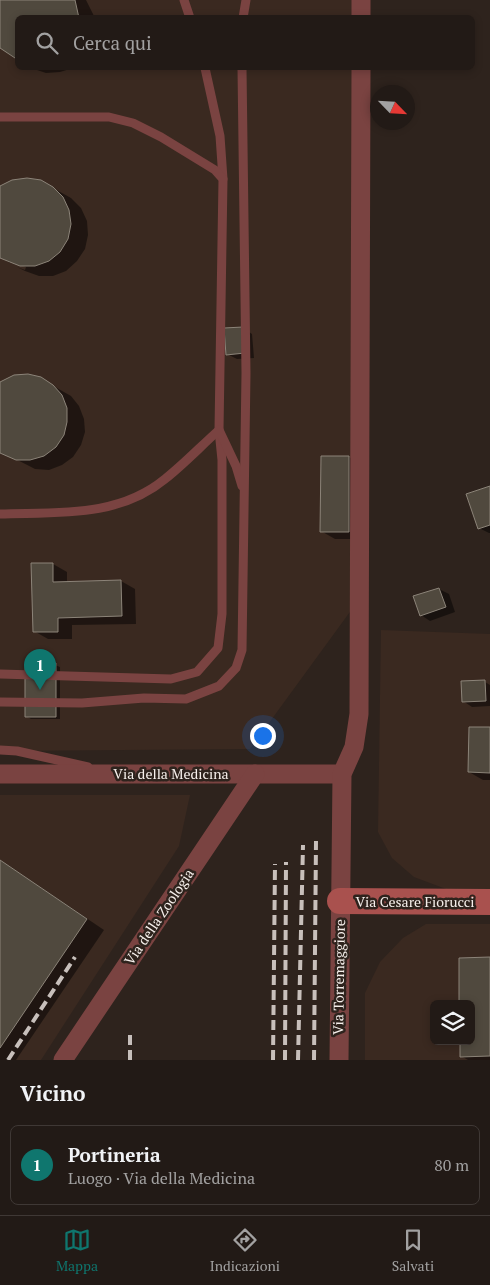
<!DOCTYPE html>
<html lang="it">
<head>
<meta charset="utf-8">
<style>
  :root { --surface:#221a16; --page:#2e2723; --text:#f1f3f6; --muted:#a2a1a1; --line:#3f3835; --accent:#0f766e }
  body { margin:0; font-family:"PT Serif",serif; background:var(--page); color:var(--text) }
  .controls { position:absolute; right:15px; bottom:15px; display:grid; overflow:hidden; border-radius:8px; box-shadow:0 2px 8px #0003 }
  .controls button { width:45px; height:45px; display:grid; place-items:center; padding:0; border:0; border-bottom:1px solid var(--line); background:var(--surface); color:var(--text); font:25px sans-serif }
  .compass { position:absolute; left:370px; top:85px; width:45px; height:45px; border-radius:50%; background:var(--surface); box-shadow:0 2px 8px #0003; rotate:115deg }
  .you { position:absolute; left:262px; top:735px; width:18px; height:18px; margin:-12px; border:4px solid #fff; border-radius:50%; background:#1a73e8; box-shadow:0 0 0 8px #1a73e833 }
  .badge { display:grid; place-items:center; width:32px; height:32px; border-radius:50%; background:var(--accent); color:#fff; font-size:16px; font-weight:700 }
  .pin { position:absolute; translate:-50% -41px; filter:drop-shadow(0 1px 2px #0008) }
  .pin::after { content:''; position:absolute; top:26px; width:18px; height:15px; background:inherit; clip-path:polygon(0 0,100% 0,50% 100%) }
  .list { margin:0; padding:0; list-style:none }
  h2 { display:flex; justify-content:space-between; align-items:center; height:65px; margin:0; padding:0 20px; font-size:21px }
  h2 small { font-size:16px; font-weight:400; color:var(--muted) }
  .list li { display:grid; grid-template-columns:32px 1fr auto; gap:15px; align-items:center; box-sizing:border-box; height:80px; margin:0 10px 10px; padding:0 10px; border:1px solid var(--line); border-radius:8px }
  .list b { display:block; font-size:19px; white-space:nowrap }
  .list p { margin:0; font-size:16px; white-space:nowrap; color:var(--muted) }
  .list em { font-size:16px; font-style:normal; color:var(--muted) }
  .icon { flex:none; width:28px; height:28px; fill:none; stroke:currentColor; stroke-width:2; stroke-linecap:round; stroke-linejoin:round }
  .map { position:relative; flex:none; width:490px; height:1060px; overflow:hidden }
  .search { position:absolute; background:var(--surface); box-shadow:0 2px 8px #0003; left:15px; right:15px; top:15px; height:55px; display:flex; align-items:center; gap:12px; box-sizing:border-box; padding:0 18px; border-radius:8px; color:var(--muted); font-size:19px }
  .sheet { height:155px; background:var(--surface) }
  nav { display:flex; justify-content:space-around; align-items:center; box-sizing:border-box; height:70px; border-top:1px solid var(--line); background:var(--surface); font-size:14px; color:var(--muted) }
  nav a { display:grid; justify-items:center; gap:2px }
  nav .on { color:var(--accent) }
  .map>svg:first-child { display:block }
  .built { fill:#3a2920; fill-rule:evenodd }
  .shadow { fill:#0007 }
  .building { fill:#50493e; stroke:#8c8479 }
  .lines { fill:none; stroke-linecap:round; stroke-linejoin:round }
  .lane { stroke:#7a4341; stroke-width:9 }
  .street { stroke:#7a4341; stroke-width:19 }
  .secondary { stroke:#a9514e; stroke-width:26 }
  .rail { stroke:#c7bfbb; stroke-width:4; stroke-dasharray:10 5; stroke-linecap:butt }
  .labels { text-anchor:middle; stroke-width:5; stroke-linejoin:round; paint-order:stroke }
  .street-label { font-size:14px; fill:#f7f0ec; stroke:#2e231d }
</style>
</head>
<body>
<div class="map">
<svg width="490" height="1060" viewBox="0 0 490 1060">
  <rect width="100%" height="100%" fill="#2e231d"/>
  <g class="built">
    <polygon points="0,0 353,0 353,17 18,18 18,68 354,68 355,605 250,749 0,751"/>
    <polygon points="381,630 490,634 490,889 446,889 414,877 392,858 378,832"/>
    <polygon points="0,795 190,795 179,846 41,1060 0,1060"/>
    <path d="M426 924H490V1060H365V993L380 962 403 938ZM434 1004H471V1041H434Z"/>
  </g>
  <g class="shadow">
    <polygon points="0,0 86,0 95,18 18,18 18,60 0,46"/>
    <polygon points="31,68 73,68 60,72 46,73"/>
    <polygon points="0,188 53,188 71,198 81,208 87,221 88,235 85,249 77,261 66,271 53,276 39,276 25,271 17,267 25,270 26,267 9,261 10,263 0,256"/>
    <polygon points="243,328 252,334 254,358 237,359 227,354"/>
    <polygon points="41,379 71,396 79,406 84,419 85,432 81,445 73,457 62,465 49,470 35,469 0,451 0,384"/>
    <polygon points="349,457 363,465 362,539 335,539 321,531"/>
    <polygon points="490,487 490,533 489,533 479,528"/>
    <polygon points="53,564 67,572 67,583 121,581 135,589 136,624 72,625 72,639 48,639 34,631"/>
    <polygon points="439,589 449,594 455,612 430,621 421,615"/>
    <polygon points="55,665 60,667 60,719 31,719 26,716"/>
    <polygon points="485,682 490,685 490,706 472,707 463,701"/>
    <polygon points="490,729 490,780 483,780 469,772"/>
    <polygon points="0,860 104,930 16,1060 0,1060"/>
    <polygon points="490,958 490,1060 468,1060 461,1056 471,1041 471,1004"/>
  </g>
  <g class="building">
    <polygon points="0,0 75,0 79,18 18,18 18,60 0,48"/>
    <polygon points="27,178 41,180 53,187 63,197 69,210 71,224 68,239 60,252 49,261 35,266 20,266 0,258 0,186 12,180"/>
    <polygon points="243,327 245,353 226,355 224,328"/>
    <polygon points="28,374 41,377 53,385 62,395 67,408 67,422 64,435 56,447 44,456 30,460 16,460 0,453 0,382 14,375"/>
    <polygon points="321,456 349,456 349,532 320,532"/>
    <polygon points="490,486 490,525 478,529 466,494"/>
    <polygon points="31,563 53,563 53,582 121,580 122,616 58,618 58,632 33,632"/>
    <polygon points="439,588 446,607 420,616 413,596"/>
    <polygon points="56,663 56,717 25,717 25,664"/>
    <polygon points="485,680 486,701 462,702 461,681"/>
    <polygon points="469,727 490,727 490,773 468,772"/>
    <polygon points="0,860 87,919 0,1048"/>
    <polygon points="490,957 490,1056 460,1057 460,1041 471,1041 471,1004 459,1004 459,958"/>
  </g>
  <g class="lines">
    <g class="lane">
      <polyline points="184,0 190,18"/>
      <polyline points="243,18 246,0"/>
      <polyline points="205,68 220,136 223,179"/>
      <polyline points="0,117 109,117 133,123 161,137 215,170 223,179 219,430 222,460 222,614 218,648 197,672 171,679 0,674"/>
      <path d="M0 514C57 512 118 518 165 479 184 464 201 446 219 430L236 466 242 486"/>
      <polyline points="0,702 82,703 144,698 186,699 219,686 236,668 242,650 246,373 242,68"/>
      <polyline points="0,750 17,751 88,767"/>
    </g>
    <g class="street">
      <polyline points="361,18 361,0"/>
      <polyline points="0,774 342,774"/>
      <polyline points="63,1060 255,774"/>
      <polyline points="339,1060 342,774 354,747 359,714 361,68"/>
    </g>
    <polyline class="secondary" points="340,901 490,902"/>
    <g class="rail">
      <polyline points="8,1060 75,957"/>
      <polyline points="130,1060 130,1032"/>
      <polyline points="273,1060 275,864"/>
      <polyline points="285,1060 286,862"/>
      <polyline points="298,1060 303,845"/>
      <polyline points="314,1060 316,841"/>
    </g>
  </g>
  <g class="labels">
    <g class="street-label">
      <text x="171" y="779">Via della Medicina</text>
      <text x="415" y="907">Via Cesare Fiorucci</text>
      <text transform="translate(159 917) rotate(-56)" y="5">Via della Zoologia</text>
      <text transform="translate(339 977) rotate(-89)" y="5">Via Torremaggiore</text>
    </g>
  </g>
</svg>
<div class="controls">
<button><svg class="icon" aria-label="layers" viewBox="0 0 24 24"><path d="M12 4l9 5-9 5-9-5zM3 14l9 5 9-5"/></svg></button>
</div>
<svg class="compass" viewBox="-18 -18 36 36"><path d="M0-13l5 13h-10z" fill="#e53935"/><path d="M0 13l5-13h-10z" fill="#a2a1a1"/></svg>
<div class="you"></div>
<div class="pin badge" style="left:40px;top:690px">1</div>
<div class="search"><svg class="icon" aria-label="search" viewBox="0 0 24 24"><circle cx="10" cy="10" r="6"/><path d="M15 15l6 6"/></svg>Cerca qui</div>
</div>
<section class="sheet">
<h2>Vicino<small></small></h2>
<ul class="list">
<li><span class="badge">1</span><div><b>Portineria</b><p>Luogo · Via della Medicina</p></div><em>80 m</em></li>
</ul>
</section>
<nav>
<a class="on"><svg class="icon" aria-label="map" viewBox="0 0 24 24"><path d="M3 6l6-2 6 2 6-2v14l-6 2-6-2-6 2zM9 4v14M15 6v14"/></svg>Mappa</a>
<a><svg class="icon" aria-label="directions" viewBox="0 0 24 24"><path d="M12 3l9 9-9 9-9-9zM9 14v-3h6M13 9l2 2-2 2"/></svg>Indicazioni</a>
<a><svg class="icon" aria-label="saved" viewBox="0 0 24 24"><path d="M7 4h10v16l-5-4-5 4z"/></svg>Salvati</a>
</nav>
</body>
</html>
